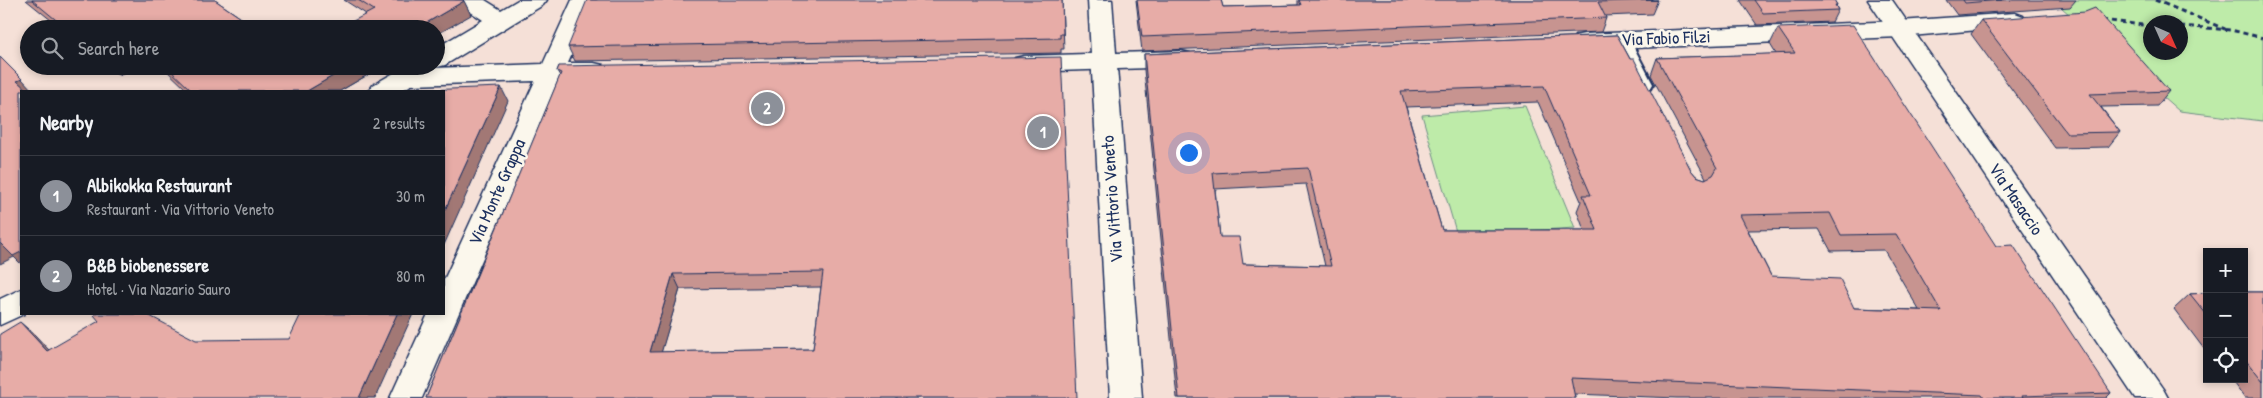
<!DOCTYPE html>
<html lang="en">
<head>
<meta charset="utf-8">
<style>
  :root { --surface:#171b24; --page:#20242c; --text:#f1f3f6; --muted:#9ea1a6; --line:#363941; --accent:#8c9099 }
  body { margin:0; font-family:"Patrick Hand",sans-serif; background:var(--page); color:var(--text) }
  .controls { position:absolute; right:15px; bottom:15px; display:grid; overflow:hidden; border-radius:0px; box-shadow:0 2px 8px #0003 }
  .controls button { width:45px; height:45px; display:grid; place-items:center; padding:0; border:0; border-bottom:1px solid var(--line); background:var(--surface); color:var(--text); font:25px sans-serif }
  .compass { position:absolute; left:2143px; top:15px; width:45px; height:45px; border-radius:50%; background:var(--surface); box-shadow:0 2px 8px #0003; rotate:135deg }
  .you { position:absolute; left:1188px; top:152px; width:18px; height:18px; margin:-12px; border:4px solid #fff; border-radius:50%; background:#1a73e8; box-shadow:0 0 0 8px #1a73e833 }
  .badge { display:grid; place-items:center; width:32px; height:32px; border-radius:50%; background:var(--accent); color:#fff; font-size:16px; font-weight:700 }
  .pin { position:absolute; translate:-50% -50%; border:2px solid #fff; box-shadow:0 1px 5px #0006 }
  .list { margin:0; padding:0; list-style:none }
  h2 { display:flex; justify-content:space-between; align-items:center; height:65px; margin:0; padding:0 20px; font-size:21px }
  h2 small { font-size:16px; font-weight:400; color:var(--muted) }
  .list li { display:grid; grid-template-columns:32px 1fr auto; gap:15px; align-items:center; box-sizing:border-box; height:80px; padding:0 20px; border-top:1px solid var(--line) }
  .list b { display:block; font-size:19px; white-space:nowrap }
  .list p { margin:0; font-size:16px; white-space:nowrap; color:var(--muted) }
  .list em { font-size:16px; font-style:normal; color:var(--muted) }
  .icon { flex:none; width:28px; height:28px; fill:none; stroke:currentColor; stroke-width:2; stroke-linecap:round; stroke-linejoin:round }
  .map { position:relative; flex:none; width:2263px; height:398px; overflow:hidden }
  .search { position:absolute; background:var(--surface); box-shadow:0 2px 8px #0003; left:20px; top:20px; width:425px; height:55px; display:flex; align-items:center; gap:12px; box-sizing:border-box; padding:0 18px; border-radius:28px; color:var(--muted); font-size:19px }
  .panel { position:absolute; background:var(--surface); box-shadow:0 2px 8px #0003; left:20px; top:90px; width:425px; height:225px; border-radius:0px }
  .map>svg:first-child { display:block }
  .green { fill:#beeba9; stroke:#6c8d84; fill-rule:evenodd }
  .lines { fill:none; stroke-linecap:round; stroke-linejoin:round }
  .service-casing { stroke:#1b2f5e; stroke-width:4 }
  .minor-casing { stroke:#1b2f5e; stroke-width:3 }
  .tertiary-casing { stroke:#1b2f5e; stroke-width:3 }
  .secondary-casing { stroke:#1b2f5e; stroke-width:3 }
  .path { stroke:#1b2f5e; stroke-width:3; stroke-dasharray:5 4; stroke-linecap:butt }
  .service { fill:#fbf7ec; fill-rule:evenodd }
  .minor { fill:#fbf7ec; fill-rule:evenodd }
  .tertiary { fill:#fbf7ec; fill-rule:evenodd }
  .secondary { fill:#fbf7ec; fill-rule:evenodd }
  .wall { fill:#c79490; stroke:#1b2f5e; fill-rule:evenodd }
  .shaded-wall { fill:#a27875; stroke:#1b2f5e }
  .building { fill:#e7aca7; stroke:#1b2f5e; fill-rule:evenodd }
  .labels { text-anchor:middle; stroke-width:5; stroke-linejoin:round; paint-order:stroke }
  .street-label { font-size:18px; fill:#1b2f5e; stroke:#fbf7ec }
</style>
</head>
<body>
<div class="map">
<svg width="2263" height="398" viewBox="0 0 2263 398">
  <rect width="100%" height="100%" fill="#f5e0d7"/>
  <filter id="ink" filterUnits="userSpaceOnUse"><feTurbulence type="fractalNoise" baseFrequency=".02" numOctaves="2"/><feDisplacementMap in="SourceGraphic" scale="10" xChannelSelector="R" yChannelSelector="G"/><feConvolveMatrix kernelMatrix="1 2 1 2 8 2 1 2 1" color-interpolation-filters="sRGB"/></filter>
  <g filter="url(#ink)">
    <g class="green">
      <path d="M2053 0H2263V121L2179 111ZM2150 22H2180V52H2150Z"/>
      <polygon points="1525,106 1575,228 1457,235 1422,115"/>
    </g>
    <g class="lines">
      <defs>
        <polygon id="service" points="1621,34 1628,36 1630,40 1653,84 1650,89 1643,91 1636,89 1633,84 1612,40 1614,36"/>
        <g id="minor">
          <polygon points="456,0 485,0 501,10 518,0 547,0 543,5 445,65 434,68 543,64 572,0 596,0 568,63 594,63 603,65 606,71 603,77 594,79 560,80 422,398 390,398 428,314 444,314 444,280 535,81 411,85 401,91 369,91 373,85 406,66 436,66 436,48 483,20 460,5"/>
          <polygon points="2015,13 2023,16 2027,21 2023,26 1900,37 1584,50 1575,48 1572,42 1575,36 1584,34 1900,21"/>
          <polygon points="1181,51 1190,53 1193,59 1190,65 1181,67 1024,72 1015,70 1012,64 1015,58 1024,56"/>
          <polygon points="21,289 21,314 24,314 0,325 0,299"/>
        </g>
        <polygon id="tertiary" points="1868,0 1892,0 2163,389 2168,398 2135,398"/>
        <polygon id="secondary" points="1088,0 1112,0 1142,398 1110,398"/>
      </defs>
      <use href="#service" class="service-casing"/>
      <use href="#minor" class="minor-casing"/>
      <use href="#tertiary" class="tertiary-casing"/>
      <use href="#secondary" class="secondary-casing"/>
      <g class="path">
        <polyline points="2155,0 2225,29"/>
        <polyline points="2102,20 2150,26"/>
        <polyline points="2180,26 2231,30 2263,38"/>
      </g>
      <use href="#service" class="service"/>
      <use href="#minor" class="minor"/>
      <use href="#tertiary" class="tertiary"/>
      <use href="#secondary" class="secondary"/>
    </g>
    <g class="wall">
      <polygon points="26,0 215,0 257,29 62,29"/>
      <polygon points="344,0 463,0 471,15 366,14"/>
      <polygon points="1062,0 1064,49 1061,49 1061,53 575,61 568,47"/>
      <polygon points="1136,0 1221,0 1223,7 1298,5 1298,0 1658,0 1652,14 1605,16 1606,18 1601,32 1142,51"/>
      <polygon points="1740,0 1834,0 1837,5 1836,6 1838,10 1832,22 1757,25"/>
      <polygon points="1946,0 2076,0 2070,7 1957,15"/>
      <polygon points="1981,20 2169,91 2157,106 2101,107 2120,132 2108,147 2055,148 1971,34"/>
      <path d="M1778 28 1996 246 2111 393 2106 398H1677L1574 394 1575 398H1177L1144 70V54L1617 35 1691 170 1696 176 1705 179 1706 178 1651 75 1657 58 1776 54 1770 44ZM1538 102 1581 201 1577 211 1584 230H1442L1406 107ZM1306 184 1325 266 1243 264 1220 237 1215 189ZM1819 229 1831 251 1884 250 1919 310 1854 308 1771 276 1748 230Z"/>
      <polygon points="108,66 136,66 119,75"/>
      <polygon points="162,66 383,66 340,91 188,91"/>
      <path d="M559 66 1077 398H426L560 76 557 71ZM821 287 813 349 661 352 680 289Z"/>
      <polygon points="2244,292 2263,292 2263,398 2245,398 2231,379 2244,379"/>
      <polygon points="2207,293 2207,353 2174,309 2190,294"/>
    </g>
    <g class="shaded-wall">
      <polygon points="464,1 471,15 436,35 436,29 416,29"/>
      <polygon points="112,66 136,66 119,75"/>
      <polygon points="350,66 383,66 340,91 307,91"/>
      <polygon points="22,79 33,91 26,91 17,81"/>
      <polygon points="501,87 508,101 444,245 444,212"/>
      <polygon points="0,243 21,252 21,264 14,257 0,264"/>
      <polygon points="673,274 680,289 657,367 650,352"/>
      <polygon points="397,314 413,314 375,398 359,398"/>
      <polygon points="20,322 35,335 62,364 47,351"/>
    </g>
    <g class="building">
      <polygon points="32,0 215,0 257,29 67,29"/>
      <polygon points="358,0 463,0 464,1 416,29 338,29 374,10"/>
      <polygon points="587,0 1062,0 1063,34 1060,34 1060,38 568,47"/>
      <polygon points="1137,0 1221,0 1223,7 1301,5 1299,0 1658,0 1598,2 1606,18 1142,37"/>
      <polygon points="1754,0 1834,0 1837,5 1835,5 1838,10 1763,13"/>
      <polygon points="1963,0 2002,0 1965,3"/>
      <polygon points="2095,8 2169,91 2090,94 2120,132 2067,133 1981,20 2085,12"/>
      <polygon points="278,20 289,29 261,29"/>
      <path d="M1853 25 1996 246 2013 245 2111 393 2022 396 2023 398H1984L1982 395 1571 378 1575 398H1179L1144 54 1617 35 1630 59H1634L1691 170 1696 176 1705 179 1713 175 1717 168 1657 58 1795 53 1778 28ZM1544 86 1591 195H1583L1597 230H1442L1401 91ZM1308 168 1331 266 1243 264 1239 237H1220L1213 173ZM1830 213 1841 235 1896 234 1941 311 1854 308 1840 279 1771 276 1740 215Z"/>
      <polygon points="0,57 22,79 17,81 28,91 21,91 21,252 13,256 0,243"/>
      <path d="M1061 57 1077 398H426L561 73 557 71 559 66ZM823 272 813 349 650 352 673 274Z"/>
      <polygon points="166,66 350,66 307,91 192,91"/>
      <polygon points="501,87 444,212 444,91 400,91"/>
      <polygon points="2244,292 2263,292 2263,382 2244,358"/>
      <polygon points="2207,293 2207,315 2190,294"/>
      <polygon points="96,314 146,314 196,340 289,339 301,314 397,314 359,398 0,398 0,334 20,322 47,351 99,321 94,315"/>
    </g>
  </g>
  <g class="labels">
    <g class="street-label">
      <text transform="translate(1666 38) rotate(-2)" y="6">Via Fabio Filzi</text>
      <text transform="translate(497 192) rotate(-66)" y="6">Via Monte Grappa</text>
      <text transform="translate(1112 199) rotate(-94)" y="6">Via Vittorio Veneto</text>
      <text transform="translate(2016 199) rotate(56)" y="6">Via Masaccio</text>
    </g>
  </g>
</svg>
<div class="controls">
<button>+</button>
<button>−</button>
<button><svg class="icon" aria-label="locate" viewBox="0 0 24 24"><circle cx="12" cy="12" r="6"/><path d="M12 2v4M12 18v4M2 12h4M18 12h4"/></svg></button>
</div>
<svg class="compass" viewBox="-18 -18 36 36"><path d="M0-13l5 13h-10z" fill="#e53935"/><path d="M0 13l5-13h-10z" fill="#9ea1a6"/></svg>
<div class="you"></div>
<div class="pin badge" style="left:1043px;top:132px">1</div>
<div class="pin badge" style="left:767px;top:108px">2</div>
<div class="search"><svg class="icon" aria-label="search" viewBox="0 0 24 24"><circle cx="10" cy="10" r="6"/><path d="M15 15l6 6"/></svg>Search here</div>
<section class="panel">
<h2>Nearby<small>2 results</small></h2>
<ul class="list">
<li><span class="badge">1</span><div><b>Albikokka Restaurant</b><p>Restaurant · Via Vittorio Veneto</p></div><em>30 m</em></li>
<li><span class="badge">2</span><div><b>B&amp;B biobenessere</b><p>Hotel · Via Nazario Sauro</p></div><em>80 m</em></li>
</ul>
</section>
</div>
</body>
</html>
